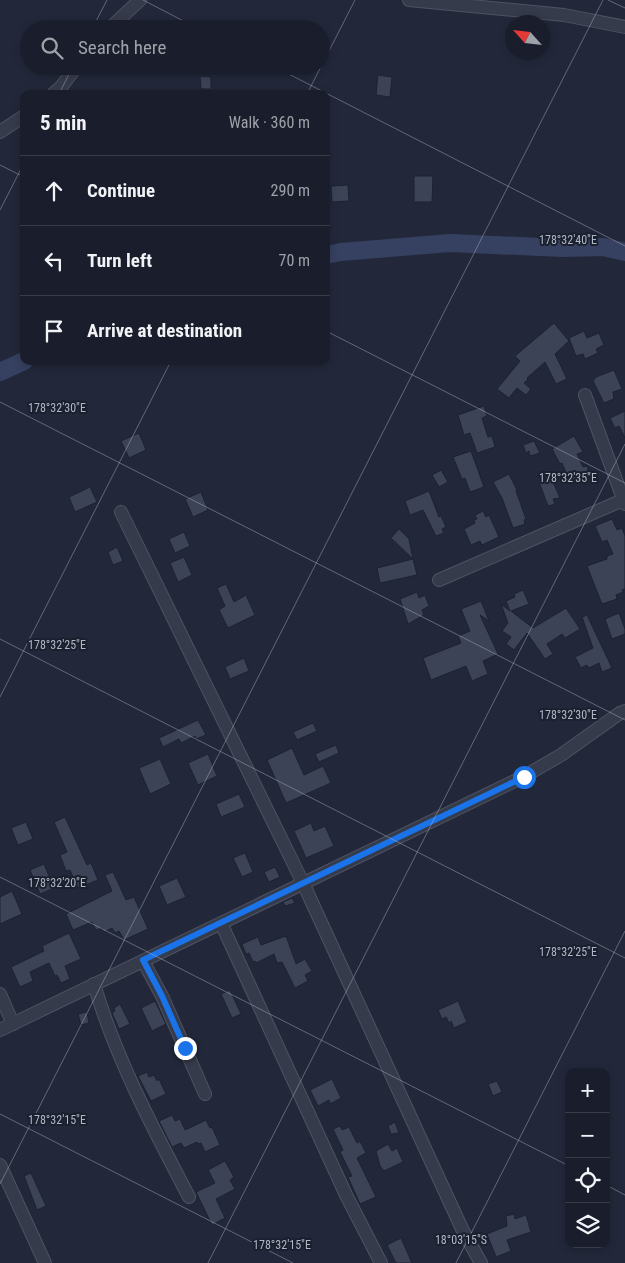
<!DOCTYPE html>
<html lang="en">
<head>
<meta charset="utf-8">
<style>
  :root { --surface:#1a1e2c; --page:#272b38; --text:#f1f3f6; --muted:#9fa2a9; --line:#383c48 }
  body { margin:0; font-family:"Roboto Condensed",sans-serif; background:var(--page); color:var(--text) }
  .controls { position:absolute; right:15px; bottom:15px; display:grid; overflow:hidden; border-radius:10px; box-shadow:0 2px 8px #0003 }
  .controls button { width:45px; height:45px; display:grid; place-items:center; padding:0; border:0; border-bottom:1px solid var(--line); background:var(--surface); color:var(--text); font:25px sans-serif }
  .compass { position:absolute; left:505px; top:15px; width:45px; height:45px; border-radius:50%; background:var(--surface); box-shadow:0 2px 8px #0003; rotate:297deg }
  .stop { position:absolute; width:15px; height:15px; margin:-11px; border:4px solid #1a73e8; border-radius:50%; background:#fff }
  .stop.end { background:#1a73e8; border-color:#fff; box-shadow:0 1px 5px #0008 }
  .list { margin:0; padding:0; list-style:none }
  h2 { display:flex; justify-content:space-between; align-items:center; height:65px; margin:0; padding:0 20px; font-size:21px }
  h2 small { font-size:16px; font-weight:400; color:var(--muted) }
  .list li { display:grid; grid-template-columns:32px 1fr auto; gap:15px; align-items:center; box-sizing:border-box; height:70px; padding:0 20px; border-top:1px solid var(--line) }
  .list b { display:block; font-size:19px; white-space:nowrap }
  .list em { font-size:16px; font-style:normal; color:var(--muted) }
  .icon { flex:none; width:28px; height:28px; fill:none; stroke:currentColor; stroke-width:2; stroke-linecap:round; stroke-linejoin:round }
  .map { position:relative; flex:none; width:625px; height:1263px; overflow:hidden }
  .search { position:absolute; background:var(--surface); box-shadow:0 2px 8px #0003; left:20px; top:20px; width:310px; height:55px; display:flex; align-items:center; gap:12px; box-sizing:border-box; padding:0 18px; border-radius:28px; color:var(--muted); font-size:19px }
  .panel { position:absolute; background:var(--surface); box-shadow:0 2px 8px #0003; left:20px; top:90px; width:310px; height:275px; border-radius:10px }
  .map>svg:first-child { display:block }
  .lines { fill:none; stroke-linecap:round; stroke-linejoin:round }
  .river { stroke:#364161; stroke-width:18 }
  .building { fill:#3c4357; stroke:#1d2231 }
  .minor-casing { stroke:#4e5362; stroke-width:14 }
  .minor { stroke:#363b4b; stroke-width:12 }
  .route { stroke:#1a73e8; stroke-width:6 }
  .ticks { fill:none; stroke:#b1b6c6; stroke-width:1; stroke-opacity:0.45 }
  .ticks-label { font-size:12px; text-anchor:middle; fill:#b1b6c6; stroke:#1b202f; stroke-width:4; stroke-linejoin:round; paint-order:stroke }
</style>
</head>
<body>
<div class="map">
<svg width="625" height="1263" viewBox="0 0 625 1263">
  <rect width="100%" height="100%" fill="#22283a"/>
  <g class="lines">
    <g class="river">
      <polyline points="326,255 341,252 450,243 563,248 603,247 625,252"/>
      <polyline points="0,372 24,361"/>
    </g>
  </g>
  <g class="building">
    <polygon points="378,75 392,77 390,97 376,95"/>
    <polygon points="200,76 211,77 211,89 201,89"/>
    <polygon points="414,176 433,176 432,202 414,202"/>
    <polygon points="348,185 349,201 332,202 331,186"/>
    <polygon points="554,323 569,341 555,354 567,379 556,384 545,362 527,378 528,379 524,383 531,389 526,395 517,388 509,398 497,389 520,361 515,356"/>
    <polygon points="584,331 587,338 599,333 604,345 596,349 598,353 585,359 583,354 576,356 569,338"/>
    <polygon points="614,370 622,389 613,392 614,399 604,403 593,381 596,377"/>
    <polygon points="484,406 487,416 482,418 488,437 492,436 495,447 477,453 470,433 464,435 458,415"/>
    <polygon points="625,411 625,438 619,426 615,428 610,418"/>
    <polygon points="139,433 146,450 129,458 121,441"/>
    <polygon points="574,436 583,452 577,454 583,467 587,466 589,473 585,475 586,477 571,484 562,463 560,464 552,449"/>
    <polygon points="534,441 540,453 530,456 529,451 526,453 523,445"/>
    <polygon points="471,451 484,487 470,492 465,478 462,479 453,457"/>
    <polygon points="441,470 448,482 439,487 432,475"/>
    <polygon points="509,474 517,490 516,491 526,519 524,520 525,524 513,528 502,498 493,482"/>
    <polygon points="551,477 560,498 553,499 555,504 548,506 539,482"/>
    <polygon points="90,487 97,502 75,512 69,497"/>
    <polygon points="429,491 439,517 441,516 446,527 442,529 444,533 436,536 423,510 410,515 405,501"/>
    <polygon points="201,492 208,510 193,517 185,499"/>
    <polygon points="483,511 486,517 489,515 499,537 482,545 480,541 471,545 464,529 475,523 474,520 477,519 475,515"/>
    <polygon points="612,519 617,530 622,528 625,536 625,589 622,590 623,592 616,595 617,599 602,604 587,566 607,559 607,556 613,554 607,540 602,542 595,526"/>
    <polygon points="399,529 409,539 413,559 391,538"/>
    <polygon points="184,532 190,546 175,553 169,539"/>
    <polygon points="117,547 123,561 113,565 108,552"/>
    <polygon points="184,557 192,575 178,582 170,563"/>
    <polygon points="413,559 417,575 380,583 377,568"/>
    <polygon points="226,584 234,602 246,595 255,615 228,628 219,610 225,606 217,588"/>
    <polygon points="523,590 529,604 511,611 533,628 566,608 580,629 565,638 562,634 547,644 553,654 545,659 527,633 514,650 506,644 511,637 502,631 508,623 501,604 510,611 506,601 515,597 514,594"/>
    <polygon points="417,592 419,598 425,595 429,606 422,610 424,615 408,624 400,599"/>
    <polygon points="481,601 489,621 480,615 498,654 483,661 488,674 472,681 466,666 431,680 423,658 461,643 458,636 470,631 461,609"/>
    <polygon points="619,613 625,629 625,634 612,639 605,619"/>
    <polygon points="587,615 612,668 602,672 599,663 589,668 587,665 581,668 575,657 593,648 582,617"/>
    <polygon points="244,658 249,671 230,679 225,667"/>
    <polygon points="198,720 206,735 196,739 195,736 181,743 179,739 163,747 159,738"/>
    <polygon points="313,723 317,731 297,740 293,732"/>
    <polygon points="336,745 339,753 319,762 315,754"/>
    <polygon points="292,748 304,775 323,766 331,783 286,803 267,760"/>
    <polygon points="208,754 217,776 198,785 188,763"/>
    <polygon points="160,759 171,784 150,794 139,768"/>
    <polygon points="239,794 245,807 221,817 216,804"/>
    <polygon points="65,817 87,865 91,863 98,880 78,888 70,870 66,871 60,855 67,852 54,822"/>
    <polygon points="26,822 33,839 18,845 11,828"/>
    <polygon points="311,823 314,831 325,826 334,846 306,858 294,831"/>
    <polygon points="245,853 253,872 242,877 233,858"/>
    <polygon points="44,864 54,888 40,894 30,870"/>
    <polygon points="275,867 280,877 269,882 264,872"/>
    <polygon points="113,872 126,900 134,897 148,929 124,940 119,931 115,933 112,928 104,932 102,928 96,930 92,922 73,930 66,914 112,891 105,875"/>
    <polygon points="177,878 186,897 167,905 159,886"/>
    <polygon points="12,891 22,914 0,924 0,897"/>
    <polygon points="292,898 295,903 285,906 283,902"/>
    <polygon points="69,933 81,959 65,966 70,979 61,983 57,975 55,976 49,963 30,972 33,981 20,987 11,967 44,951 42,946"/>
    <polygon points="286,936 296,964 305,959 312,971 305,975 308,981 295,988 282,962 277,963 274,954 256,963 255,961 253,962 249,953 246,954 242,944 258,937 261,945"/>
    <polygon points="230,990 241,1014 232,1018 221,994"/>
    <polygon points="155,1001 166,1024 152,1031 141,1008"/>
    <polygon points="458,1001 467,1022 454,1028 451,1021 449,1023 446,1017 442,1019 438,1010"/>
    <polygon points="120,1004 130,1024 119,1029 112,1013 115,1011 114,1008"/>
    <polygon points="87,1012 89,1023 81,1025 78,1014"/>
    <polygon points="147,1072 149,1077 154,1075 157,1081 159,1079 166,1094 151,1101 138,1076"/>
    <polygon points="332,1079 341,1098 330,1104 329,1100 318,1106 310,1090"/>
    <polygon points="497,1081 502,1092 493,1096 488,1084"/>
    <polygon points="172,1115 175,1121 180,1119 185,1130 206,1120 210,1128 212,1127 220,1145 205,1152 201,1143 198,1144 197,1142 184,1148 181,1143 172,1147 159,1121"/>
    <polygon points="395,1122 399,1133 391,1134 388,1126"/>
    <polygon points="340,1126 342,1130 349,1127 357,1143 360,1141 366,1153 357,1158 376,1197 360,1204 348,1177 352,1176 340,1152 343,1150 333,1129"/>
    <polygon points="388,1144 392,1151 397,1148 403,1162 384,1171 380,1166 376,1151"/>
    <polygon points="225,1161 234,1177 230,1180 235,1189 216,1199 225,1218 212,1225 196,1192 215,1183 208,1170"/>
    <polygon points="31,1173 46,1206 37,1210 24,1176"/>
    <polygon points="514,1214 515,1219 526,1215 531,1232 507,1240 511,1251 496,1257 487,1234 507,1226 506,1216"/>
    <polygon points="401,1238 412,1263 396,1263 387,1245"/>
  </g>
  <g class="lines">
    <defs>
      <g id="minor">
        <polyline points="409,0 564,15 625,27"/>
        <polyline points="109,29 140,0"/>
        <polyline points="53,94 61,87 77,66"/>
        <polyline points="0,132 24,116"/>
        <polyline points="585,395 625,504"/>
        <polyline points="121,512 303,883 463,1231 481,1263"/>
        <polyline points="439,580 623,500"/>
        <polyline points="221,923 346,1195 381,1263"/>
        <polyline points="143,961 162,996 205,1094"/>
        <path d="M94 984C116 1059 153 1128 189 1197"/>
        <polyline points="0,994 13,1024"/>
        <polyline points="0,1030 523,777 561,755 620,713 625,711"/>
        <polyline points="0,1165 45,1263"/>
      </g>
    </defs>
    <use href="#minor" class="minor-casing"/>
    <use href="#minor" class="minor"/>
  </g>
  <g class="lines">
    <polyline class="route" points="185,1048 162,996 143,960 524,777"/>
  </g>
  <path class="ticks" d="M143 0 199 29M608 0 625 8M92 29 107 0M273 66 625 246M59 94 73 66M307 94 355 0M0 165 24 177M0 210 24 163M326 331 625 483M0 402 625 720M0 639 625 958M0 697 171 361M0 877 569 1166M0 1114 293 1263M0 1184 603 0M606 1185 625 1195M208 1263 625 444M456 1263 625 931"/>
  <g class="ticks-label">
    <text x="568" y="244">178°32'40"E</text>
    <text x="57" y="412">178°32'30"E</text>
    <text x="568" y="482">178°32'35"E</text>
    <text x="57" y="649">178°32'25"E</text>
    <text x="568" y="719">178°32'30"E</text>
    <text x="57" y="887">178°32'20"E</text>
    <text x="568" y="956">178°32'25"E</text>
    <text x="57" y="1124">178°32'15"E</text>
    <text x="461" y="1244">18°03'15"S</text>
    <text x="282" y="1249">178°32'15"E</text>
  </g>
</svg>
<div class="controls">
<button>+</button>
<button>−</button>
<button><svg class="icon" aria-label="locate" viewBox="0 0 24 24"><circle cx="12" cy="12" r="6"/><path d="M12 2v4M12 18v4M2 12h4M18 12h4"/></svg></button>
<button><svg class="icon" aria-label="layers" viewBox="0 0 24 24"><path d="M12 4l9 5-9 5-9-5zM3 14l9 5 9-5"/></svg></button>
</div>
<svg class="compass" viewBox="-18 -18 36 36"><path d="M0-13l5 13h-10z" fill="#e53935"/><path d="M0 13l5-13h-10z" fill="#9fa2a9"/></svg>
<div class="stop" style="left:524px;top:777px"></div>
<div class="stop end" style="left:185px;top:1048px"></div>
<div class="search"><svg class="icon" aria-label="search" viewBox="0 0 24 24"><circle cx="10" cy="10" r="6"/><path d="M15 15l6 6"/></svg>Search here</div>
<section class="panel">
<h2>5 min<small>Walk · 360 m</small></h2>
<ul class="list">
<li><svg class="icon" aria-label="ahead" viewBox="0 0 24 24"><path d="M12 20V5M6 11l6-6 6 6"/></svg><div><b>Continue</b></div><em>290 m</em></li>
<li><svg class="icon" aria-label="left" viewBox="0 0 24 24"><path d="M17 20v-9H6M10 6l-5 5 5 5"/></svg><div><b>Turn left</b></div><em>70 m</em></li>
<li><svg class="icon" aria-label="arrive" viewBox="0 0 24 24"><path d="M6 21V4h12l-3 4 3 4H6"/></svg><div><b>Arrive at destination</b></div></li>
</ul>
</section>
</div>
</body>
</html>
